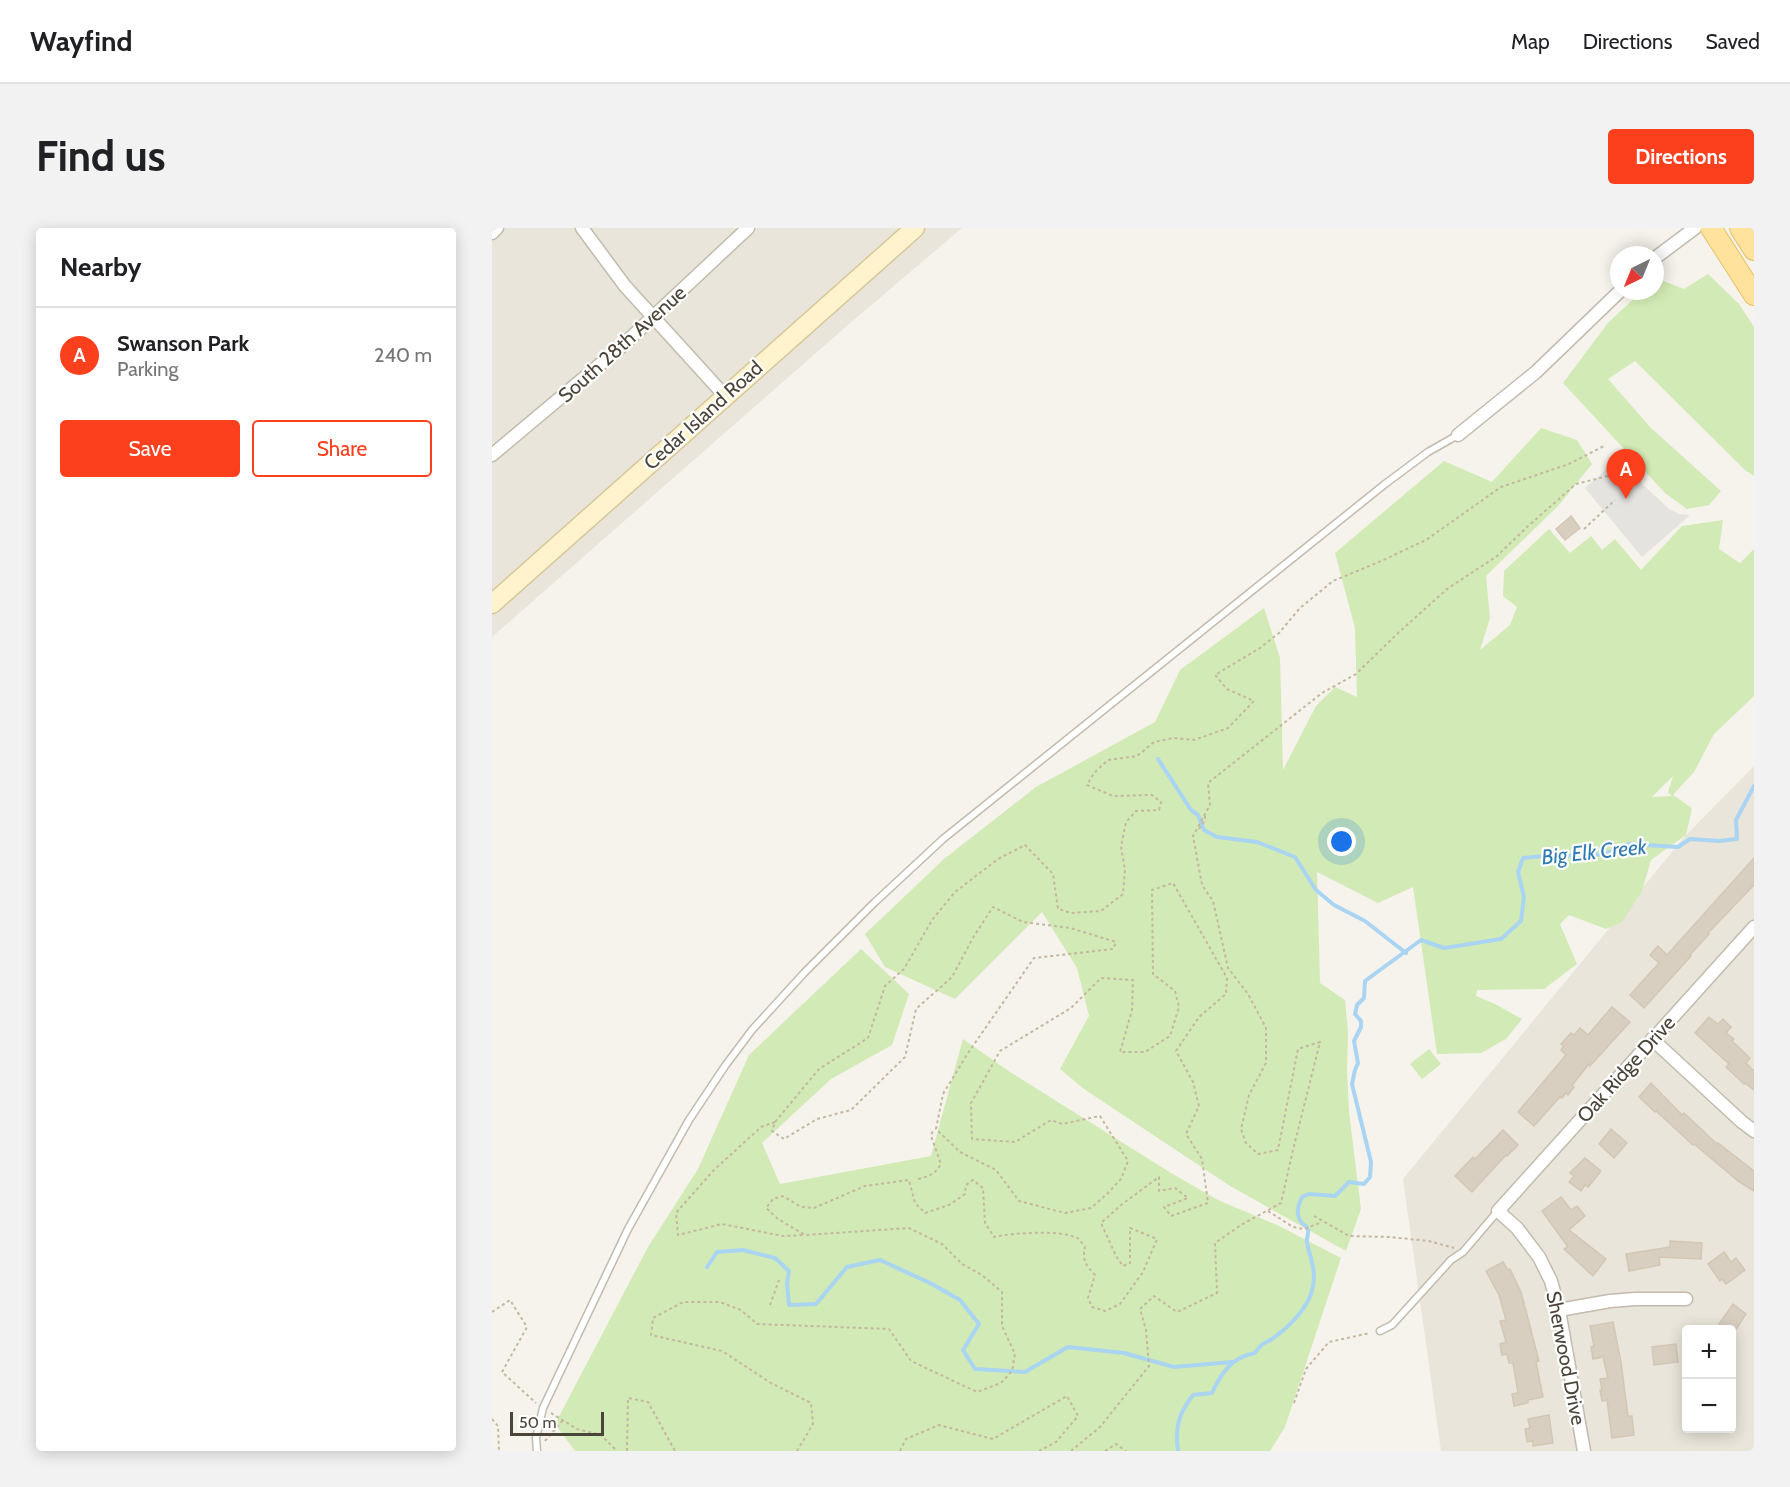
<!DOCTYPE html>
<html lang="en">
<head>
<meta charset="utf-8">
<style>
  :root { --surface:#fff; --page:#f2f2f2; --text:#202124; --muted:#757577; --line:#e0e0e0; --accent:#fc3f1d }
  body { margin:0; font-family:Cabin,sans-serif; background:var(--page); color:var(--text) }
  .controls { position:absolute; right:18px; bottom:18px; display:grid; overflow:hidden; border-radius:6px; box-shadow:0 3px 15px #0003 }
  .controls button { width:54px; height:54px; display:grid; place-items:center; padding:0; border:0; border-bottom:2px solid var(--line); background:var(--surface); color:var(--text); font:30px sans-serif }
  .compass { position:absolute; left:1118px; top:18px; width:54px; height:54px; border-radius:50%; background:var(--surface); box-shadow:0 3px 15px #0003; rotate:223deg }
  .scale { position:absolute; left:18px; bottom:15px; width:94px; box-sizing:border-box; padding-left:6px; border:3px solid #4b4439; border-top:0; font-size:16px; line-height:21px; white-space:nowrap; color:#4b4439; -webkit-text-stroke:4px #fff; paint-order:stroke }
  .you { position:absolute; left:850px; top:614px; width:21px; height:21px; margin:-15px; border:4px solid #fff; border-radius:50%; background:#1a73e8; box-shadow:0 0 0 9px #1a73e833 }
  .badge { display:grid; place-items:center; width:39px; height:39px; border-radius:50%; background:var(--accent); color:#fff; font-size:20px; font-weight:700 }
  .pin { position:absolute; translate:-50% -50px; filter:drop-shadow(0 2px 3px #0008) }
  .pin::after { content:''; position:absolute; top:32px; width:21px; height:18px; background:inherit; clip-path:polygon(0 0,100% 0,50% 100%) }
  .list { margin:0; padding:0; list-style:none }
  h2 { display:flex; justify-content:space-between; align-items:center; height:78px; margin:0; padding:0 24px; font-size:26px }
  h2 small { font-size:20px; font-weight:400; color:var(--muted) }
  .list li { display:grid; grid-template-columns:39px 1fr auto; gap:18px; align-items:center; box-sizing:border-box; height:96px; padding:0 24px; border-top:2px solid var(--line) }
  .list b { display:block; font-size:22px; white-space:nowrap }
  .list p { margin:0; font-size:20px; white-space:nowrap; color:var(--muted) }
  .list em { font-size:20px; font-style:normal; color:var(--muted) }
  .actions { display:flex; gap:12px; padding:18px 24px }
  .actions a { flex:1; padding:14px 0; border:2px solid var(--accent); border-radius:6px; text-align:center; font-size:21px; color:var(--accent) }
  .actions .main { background:var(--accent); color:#fff }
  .map { position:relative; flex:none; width:1262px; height:1223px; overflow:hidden; border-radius:6px }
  header { display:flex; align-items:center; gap:36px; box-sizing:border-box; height:84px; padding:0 30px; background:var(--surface); border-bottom:2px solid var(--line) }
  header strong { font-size:28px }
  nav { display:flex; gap:33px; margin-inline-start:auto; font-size:21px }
  .intro { display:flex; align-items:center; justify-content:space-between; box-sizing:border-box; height:144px; padding:0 36px }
  h1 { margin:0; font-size:42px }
  .button { padding:15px 27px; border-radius:6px; background:var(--accent); color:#fff; font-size:21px; font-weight:700 }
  main { display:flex; gap:36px; padding:0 36px }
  aside { flex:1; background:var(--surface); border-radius:6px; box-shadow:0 3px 15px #0003 }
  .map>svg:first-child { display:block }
  .residential { fill:#eae5da; fill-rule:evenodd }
  .green { fill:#d2eab5; fill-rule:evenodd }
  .parking { fill:#e5e3e0 }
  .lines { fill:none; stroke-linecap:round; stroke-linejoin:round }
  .stream { stroke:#a9d4f2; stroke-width:4 }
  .building { fill:#d8cfc1; stroke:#d3c7b4; stroke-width:1.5 }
  .lane-casing { stroke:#c2bbae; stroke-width:9 }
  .street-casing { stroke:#c2bbae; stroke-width:15 }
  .secondary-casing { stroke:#d6c79b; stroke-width:21 }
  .primary-casing { stroke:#e6c16a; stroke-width:22 }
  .path { stroke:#c4b79f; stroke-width:2; stroke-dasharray:3 3; stroke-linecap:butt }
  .lane { stroke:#fff; stroke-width:6 }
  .street { stroke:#fff; stroke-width:12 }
  .secondary { stroke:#fff3cd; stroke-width:18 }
  .primary { stroke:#ffe39c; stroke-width:20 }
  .labels { text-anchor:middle; stroke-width:4.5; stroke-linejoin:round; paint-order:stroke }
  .street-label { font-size:20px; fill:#4b4439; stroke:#fff }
  .water-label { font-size:21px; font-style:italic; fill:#2e7ab2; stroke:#fff }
</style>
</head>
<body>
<header>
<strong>Wayfind</strong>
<nav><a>Map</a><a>Directions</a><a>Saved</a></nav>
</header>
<div class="intro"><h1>Find us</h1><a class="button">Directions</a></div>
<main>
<aside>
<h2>Nearby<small></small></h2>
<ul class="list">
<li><span class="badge">A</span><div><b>Swanson Park</b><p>Parking</p></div><em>240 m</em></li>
</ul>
<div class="actions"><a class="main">Save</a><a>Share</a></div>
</aside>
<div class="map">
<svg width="1262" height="1223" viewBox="0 0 1262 1223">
  <rect width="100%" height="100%" fill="#f6f3ec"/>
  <g class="residential">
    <polygon points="0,0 470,0 357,96 0,409"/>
    <path d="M1262 538V1223H949L911 951 1194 607ZM1194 1102H1240V1200H1194Z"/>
  </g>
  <g class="green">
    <polygon points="1216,46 1247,76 1262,99 1262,248 1253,242 1143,133 1116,151 1159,200 1229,263 1217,277 1195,281 1173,265 1071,155 1116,95 1150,63 1163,63 1164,50 1192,61"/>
    <path d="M1049 200 1085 212 1100 236 1067 277 994 348 998 390 988 422 1018 397 1025 379 1011 368 1012 343 1057 301 1078 325 1099 308 1110 322 1123 311 1149 342 1190 298 1231 292 1227 321 1248 335 1262 321V468L1222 506 1202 544 1181 567 1200 580 1194 607 1159 632 1150 663 1130 694 1114 701 1077 687 1068 696 1085 736 1052 761 985 762 984 768 1003 776 1030 791 1014 811 989 825 945 826 921 659 886 675 825 644 828 755 853 772 856 804 855 844 857 884 869 981 854 1023 738 958 592 861 568 841 597 788 585 740 550 684 463 771 393 739 373 706 452 631 544 559 663 494 688 442 772 380 788 430 791 542 824 478 843 459 865 469 863 400 843 325 952 233 1000 254ZM1181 548 1176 564 1180 568 1160 569Z"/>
    <polygon points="369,721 417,766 400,817 339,851 270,915 288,956 439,928 471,811 518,844 679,945 726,972 785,997 849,1030 793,1199 778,1223 83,1223 63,1196 156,1019 206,941 257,827"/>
    <polygon points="937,821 949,836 930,851 918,836"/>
  </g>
  <polygon class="parking" points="1125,232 1177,281 1187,286 1198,287 1150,329 1093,260"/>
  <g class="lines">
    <g class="stream">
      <polyline points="666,531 699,582 706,587 712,602 725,609 765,614 803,629 824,662 842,677 873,693 914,725"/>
      <polyline points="215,1039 225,1024 251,1022 283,1030 297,1043 295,1055 297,1077 324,1076 355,1039 388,1032 440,1056 468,1072 487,1096 471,1122 483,1141 533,1144 576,1119 632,1125 682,1139 740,1134"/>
      <path d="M686 1223C683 1200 686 1186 701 1167L720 1165C729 1145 740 1129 763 1125 771 1113 774 1116 784 1108 798 1098 813 1082 819 1066 826 1045 819 1034 815 1015 814 1010 817 1007 816 1002 814 996 814 999 810 995 803 986 806 978 810 969L817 966 843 968 857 954 872 956 878 949 879 934 860 856 863 842 866 835 862 813 869 799V793L863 786 865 777 872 770 873 753 929 712 952 720 1009 711 1029 693 1032 669 1026 644 1031 630 1061 627 1084 628 1112 626 1137 616 1186 619 1198 611 1227 613 1245 611 1244 592 1262 558"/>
    </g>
  </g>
  <g class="building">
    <polygon points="1079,288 1088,300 1073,312 1064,301"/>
    <polygon points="1262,630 1262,657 1216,705 1217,706 1198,727 1199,728 1152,780 1138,767 1167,735 1158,727 1166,718 1175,727"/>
    <polygon points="1120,779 1138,794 1098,838 1097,836 1080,857 1082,859 1076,867 1074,865 1070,870 1068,869 1042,898 1026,884 1074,827 1069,822 1072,818 1069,816 1079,805 1082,807 1088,800 1096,807"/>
    <polygon points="1217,789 1226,796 1231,791 1239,799 1234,805 1242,811 1240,813 1258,830 1254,835 1262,843 1262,862 1253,855 1252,856 1234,839 1237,836 1203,805"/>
    <polygon points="1159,855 1190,887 1192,885 1225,916 1226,915 1262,943 1262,963 1246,953 1202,916 1201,917 1164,883 1163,884 1147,869"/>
    <polygon points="1119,901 1135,915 1122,930 1107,916"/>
    <polygon points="1011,902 1026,917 1015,928 1014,927 980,964 963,948 981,929 983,931"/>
    <polygon points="1093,930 1109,943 1096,959 1093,957 1089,963 1077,954 1082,948 1078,945"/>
    <polygon points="1069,969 1079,982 1085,978 1093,988 1077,1002 1114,1031 1101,1048 1072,1021 1076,1019 1050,983"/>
    <polygon points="1178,1013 1210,1015 1209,1031 1167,1029 1168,1037 1137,1043 1134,1026 1178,1019"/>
    <polygon points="1232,1024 1239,1034 1244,1030 1253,1042 1234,1056 1230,1051 1228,1053 1216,1036"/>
    <polygon points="1011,1034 1016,1042 1018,1041 1029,1064 1047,1133 1044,1134 1051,1169 1036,1172 1036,1175 1022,1178 1020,1166 1026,1165 1021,1135 1017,1135 1015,1126 1010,1127 1008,1116 1014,1114 1008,1093 1014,1092 1007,1067 994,1043"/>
    <polygon points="1241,1076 1254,1086 1241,1106 1239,1101 1234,1101 1227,1096"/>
    <polygon points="1121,1094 1129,1134 1136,1188 1140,1188 1142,1207 1120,1210 1115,1172 1110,1173 1108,1162 1110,1162 1108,1151 1116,1150 1111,1129 1101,1131 1099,1119 1102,1118 1098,1098"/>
    <polygon points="1184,1116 1186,1134 1162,1137 1160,1119"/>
    <polygon points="1057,1187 1061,1215 1041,1218 1041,1213 1035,1214 1033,1201 1038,1200 1036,1191"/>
  </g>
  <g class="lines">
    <defs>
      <g id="lane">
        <polyline points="888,1103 900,1097 959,1032 971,1024 1006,983"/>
        <polyline points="45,1223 44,1210 51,1180 136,1001 197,892 233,838 260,802 313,744 382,675 451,611 893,256 936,224 966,207"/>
      </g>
      <g id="street">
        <polyline points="90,0 133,58 233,168"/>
        <polyline points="0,5 5,0"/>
        <polyline points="1163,30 1203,0"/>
        <polyline points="966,207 1044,144 1128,63"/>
        <polyline points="0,227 130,118 256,0"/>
        <polyline points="1160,811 1250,894 1262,903"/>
        <polyline points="1067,1082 1118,1073 1143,1071 1194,1071"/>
        <polyline points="1092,1223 1067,1082 1059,1053 1047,1029 1025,1000 1006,983 1262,699"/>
      </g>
      <polyline id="secondary" points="0,376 423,0"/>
      <g id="primary">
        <polyline points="1219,0 1262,67"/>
        <polyline points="1248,0 1262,22"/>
      </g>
    </defs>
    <use href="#lane" class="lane-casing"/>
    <use href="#street" class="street-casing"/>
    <use href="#secondary" class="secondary-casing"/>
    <use href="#primary" class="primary-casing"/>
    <g class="path">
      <polyline points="1092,301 1123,272"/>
      <polyline points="707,601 713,592 713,587"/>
      <polyline points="283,894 269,899 221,943 184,985 186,1007 230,996 291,1008 313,1007"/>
      <path d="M426 951C438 948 443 946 449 936L439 908 441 902"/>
      <polyline points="776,983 801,999 812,1001 830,994"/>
      <polyline points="822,988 857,1008 897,1009 937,1013 962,1020"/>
      <polyline points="278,1077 287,1052"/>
      <polyline points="0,1084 18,1072 35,1099 10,1144 44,1175"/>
      <polyline points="802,1175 814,1141 837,1114 878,1105"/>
      <polyline points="59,1185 85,1201 109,1207 125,1223"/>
      <polyline points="0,1191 6,1198 7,1223"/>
      <polyline points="53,1213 71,1192"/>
      <polyline points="135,1223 136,1170 156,1174 183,1223"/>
      <path d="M305 1223 321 1196 319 1175 279 1155 230 1123 159 1107 161 1090 191 1074H228L249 1082 265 1096 397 1101 419 1133 485 1164 509 1155 520 1143 523 1126 510 1098V1064L490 1047 470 1036 450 1016 417 1000 313 1007 286 991 274 980 281 971 291 968 309 979 322 980 373 958 417 952 423 975 433 985 457 977 473 966 474 957 481 952 491 960 493 995 502 1009C519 1005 572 1001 587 1011 588 1012 592 1018 593 1019 590 1033 594 1037 603 1047L596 1070 600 1079 613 1083 628 1076 651 1044 665 1011 638 1000V1035L631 1038 624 1028 609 995 629 977 667 949V963L683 960 696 970 672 979 679 988 716 975 710 931 694 906 707 878 701 854 684 823 707 789 734 766 735 750 681 655 660 662 661 746 683 763 687 779 678 808 653 824H628L640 782 641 752 609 750 579 780 508 823 479 875 480 911 523 914 559 892 570 896 608 888 636 933 629 951 616 965 599 980 573 985 527 973 504 942 468 924 444 901 451 866 476 825 542 730 621 721 624 714 578 700 531 694 501 679 482 708 460 749 424 781 413 829 359 882 325 891 292 911 280 903 283 894 327 841 376 810 393 758 412 741 440 692 463 664 506 631 533 617 561 646 566 681 579 685 609 683 631 666 633 642 629 619 634 594 644 583 667 582 669 574 660 567 621 568 595 557 602 545 616 532 645 528 662 514 682 510 702 512 736 500 762 473 735 461 723 447 768 420 787 405 808 380 841 353 887 334 934 312 1009 259 1077 236 1112 218"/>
      <polyline points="408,1223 414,1211 447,1197 501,1211 575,1168 586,1188 564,1214 547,1223"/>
      <polyline points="579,1223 608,1199 657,1138 654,1102 648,1081 662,1068 685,1084 725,1065 723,1015 749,997 789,975 801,922 828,814 806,821 786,922 766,926 754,915 749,901 757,867 774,835 774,800 756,766 736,740 721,673 710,657 701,608 718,577 716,555 830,465 864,446 906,405 955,361 1005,328 1035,299 1084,256 1116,248"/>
      <polyline points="613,1223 624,1216 634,1223"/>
    </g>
    <use href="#lane" class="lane"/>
    <use href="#street" class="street"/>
    <use href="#secondary" class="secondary"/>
    <use href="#primary" class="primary"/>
  </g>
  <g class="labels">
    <g class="street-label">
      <text transform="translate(130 116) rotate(-42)" y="7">South 28th Avenue</text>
      <text transform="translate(211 187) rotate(-42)" y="7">Cedar Island Road</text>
      <text transform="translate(1134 841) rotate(-48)" y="7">Oak Ridge Drive</text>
      <text transform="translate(1074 1130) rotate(79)" y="7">Sherwood Drive</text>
    </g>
    <g class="water-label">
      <text transform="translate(1102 624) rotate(-6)" y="7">Big Elk Creek</text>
    </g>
  </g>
</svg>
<div class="controls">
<button>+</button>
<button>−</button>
</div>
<svg class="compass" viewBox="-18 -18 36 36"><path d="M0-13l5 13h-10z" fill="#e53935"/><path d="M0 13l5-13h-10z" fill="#757577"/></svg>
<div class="scale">50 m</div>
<div class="you"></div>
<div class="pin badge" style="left:1134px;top:271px">A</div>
</div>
</main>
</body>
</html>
